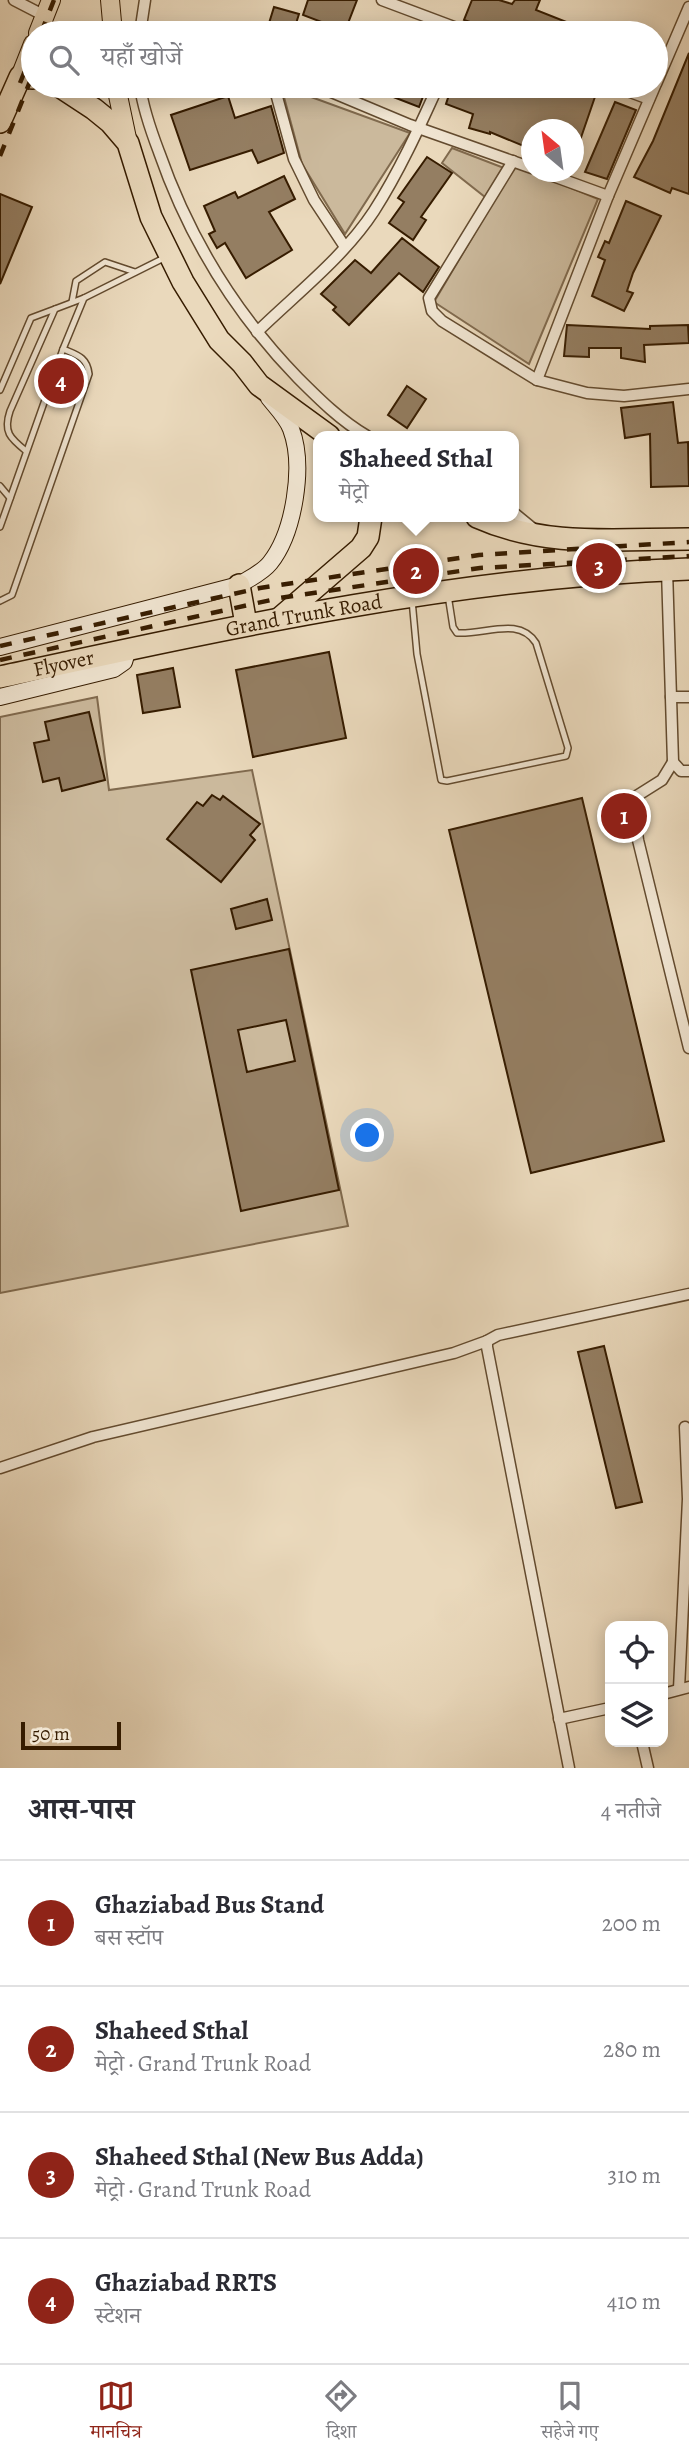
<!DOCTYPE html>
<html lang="hi">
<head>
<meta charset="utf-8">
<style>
  :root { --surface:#fff; --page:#f2f2f3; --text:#2b2b33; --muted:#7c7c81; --line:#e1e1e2; --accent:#8f2418 }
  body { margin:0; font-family:Alegreya,"Noto Serif Devanagari",serif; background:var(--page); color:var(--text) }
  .controls { position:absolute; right:21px; bottom:21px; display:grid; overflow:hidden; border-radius:14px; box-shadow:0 4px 18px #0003 }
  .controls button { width:63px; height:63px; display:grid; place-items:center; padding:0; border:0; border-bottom:2px solid var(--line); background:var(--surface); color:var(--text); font:35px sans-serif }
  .compass { position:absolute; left:521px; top:119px; width:63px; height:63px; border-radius:50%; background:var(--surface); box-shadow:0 4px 18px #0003; rotate:331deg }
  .scale { position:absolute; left:21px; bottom:18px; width:100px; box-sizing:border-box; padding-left:7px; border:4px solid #361c00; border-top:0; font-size:19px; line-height:24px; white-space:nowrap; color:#361c00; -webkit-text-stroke:5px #f1e6d3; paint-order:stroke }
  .you { position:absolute; left:368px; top:1136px; width:24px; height:24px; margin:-18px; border:5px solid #fff; border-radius:50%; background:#1a73e8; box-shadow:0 0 0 10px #1a73e833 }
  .badge { display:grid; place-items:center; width:46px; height:46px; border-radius:50%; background:var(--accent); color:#fff; font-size:23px; font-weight:700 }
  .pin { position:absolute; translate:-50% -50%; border:4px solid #fff; box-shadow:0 2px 7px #0006 }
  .popup { position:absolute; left:313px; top:431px; width:206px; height:91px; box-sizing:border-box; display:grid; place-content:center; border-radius:14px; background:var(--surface); filter:drop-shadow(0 2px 5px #0005); font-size:23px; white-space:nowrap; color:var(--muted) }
  .popup b { font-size:26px; color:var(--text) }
  .popup::after { content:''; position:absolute; left:50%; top:100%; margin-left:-14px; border:14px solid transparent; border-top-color:var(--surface) }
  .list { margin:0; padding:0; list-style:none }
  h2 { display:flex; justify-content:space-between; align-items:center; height:91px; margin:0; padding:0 28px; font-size:30px }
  h2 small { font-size:23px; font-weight:400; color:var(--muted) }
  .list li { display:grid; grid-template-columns:46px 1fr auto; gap:21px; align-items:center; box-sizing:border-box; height:126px; padding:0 28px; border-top:2px solid var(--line) }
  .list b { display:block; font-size:26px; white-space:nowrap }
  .list p { margin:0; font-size:23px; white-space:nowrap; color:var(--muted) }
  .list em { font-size:23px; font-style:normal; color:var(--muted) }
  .icon { flex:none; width:38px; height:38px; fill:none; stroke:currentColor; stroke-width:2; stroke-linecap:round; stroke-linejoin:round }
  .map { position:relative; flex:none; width:689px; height:1768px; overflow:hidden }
  .search { position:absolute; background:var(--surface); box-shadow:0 4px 18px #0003; left:21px; right:21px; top:21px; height:77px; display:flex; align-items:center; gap:18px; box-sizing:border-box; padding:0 24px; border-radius:38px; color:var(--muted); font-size:26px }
  .sheet { height:595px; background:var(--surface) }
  nav { display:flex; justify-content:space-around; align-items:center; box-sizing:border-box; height:98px; border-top:2px solid var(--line); background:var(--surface); font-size:19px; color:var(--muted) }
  nav a { display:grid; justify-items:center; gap:4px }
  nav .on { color:var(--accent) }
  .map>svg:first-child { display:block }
  .green { fill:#cbb99c; stroke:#806a4e; stroke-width:2 }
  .building { fill:#947e62; stroke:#361c00; stroke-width:2; fill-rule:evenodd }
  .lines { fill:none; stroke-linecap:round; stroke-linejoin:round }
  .lane-casing { stroke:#634b2f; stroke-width:8 }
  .street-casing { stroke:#634b2f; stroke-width:13 }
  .secondary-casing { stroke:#361c00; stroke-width:18 }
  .primary-casing { stroke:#361c00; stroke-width:20 }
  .highway-casing { stroke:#361c00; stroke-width:24 }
  .lane { stroke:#f1e6d3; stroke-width:5 }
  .street { stroke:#f1e6d3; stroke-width:10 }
  .secondary { stroke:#f1e6d3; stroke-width:16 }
  .primary { stroke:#ead9bc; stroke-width:18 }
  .highway { stroke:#ead9bc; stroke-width:21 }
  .rail { stroke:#361c00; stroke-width:4.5; stroke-dasharray:12 12; stroke-linecap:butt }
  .labels { text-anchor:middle; stroke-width:5; stroke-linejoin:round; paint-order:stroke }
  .street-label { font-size:21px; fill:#361c00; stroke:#f1e6d3 }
</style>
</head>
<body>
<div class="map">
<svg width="689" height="1768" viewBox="0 0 689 1768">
  <rect width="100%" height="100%" fill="#ead9bc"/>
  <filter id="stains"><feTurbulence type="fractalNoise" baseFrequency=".00286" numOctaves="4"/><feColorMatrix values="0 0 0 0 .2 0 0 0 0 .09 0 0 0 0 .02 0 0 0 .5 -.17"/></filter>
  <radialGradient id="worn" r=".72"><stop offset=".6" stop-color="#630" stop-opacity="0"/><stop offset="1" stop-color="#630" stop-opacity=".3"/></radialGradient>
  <g class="green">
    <polygon points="281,86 410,133 345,234 302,164"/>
    <polygon points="452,148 504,168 485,197 442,163"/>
    <polygon points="515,165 598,199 529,364 434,302"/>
    <polygon points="97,697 109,790 252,770 348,1226 0,1293 0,717"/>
  </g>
  <g class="building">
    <polygon points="308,0 357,0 345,31 303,15"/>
    <polygon points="472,0 499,0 512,4 515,0 540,0 536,10 594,33 503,33 464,20"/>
    <polygon points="274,7 299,14 293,33 266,33"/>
    <polygon points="689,53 689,194 672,188 670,193 634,177 653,141"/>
    <polygon points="365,86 427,86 419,107"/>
    <polygon points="452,86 581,86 597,91 575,155 573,130 531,130 531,149 490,132 490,134 469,128 473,114 446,104"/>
    <polygon points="228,96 235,118 271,106 284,153 258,163 252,150 190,170 171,115"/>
    <polygon points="615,102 636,110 607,179 585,172"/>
    <polygon points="427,157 452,173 421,217 426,220 413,240 389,223 404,202 398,198"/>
    <polygon points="284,176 295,199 269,212 292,250 246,278 225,243 217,248 209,234 215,231 204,206 235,192 238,198"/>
    <polygon points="0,194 32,207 0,284"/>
    <polygon points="626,201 661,216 633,273 627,291 633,293 624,311 592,296 605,260 598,257 605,241 609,243"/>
    <polygon points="402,238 439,267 423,292 399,273 349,325 333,310 336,307 321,294 355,260 371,273"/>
    <polygon points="567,325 650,329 650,326 688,325 689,343 644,345 645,362 621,358 621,348 589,348 589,357 564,356"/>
    <polygon points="407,386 426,399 407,428 388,415"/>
    <polygon points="673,402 678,443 688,442 689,486 651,487 650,434 625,438 621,408"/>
    <polygon points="329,652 346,738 253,757 236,670"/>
    <polygon points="173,668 180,707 143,713 137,675"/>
    <polygon points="89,712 105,780 62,791 59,778 43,782 34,743 49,740 45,722"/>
    <polygon points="212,795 220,800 223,796 260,824 250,835 255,840 221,882 167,839 197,802 203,806"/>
    <polygon points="582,798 664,1141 531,1173 449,830"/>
    <polygon points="267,899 272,920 236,929 231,909"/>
    <path d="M289 949 339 1190 241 1211 191 970ZM286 1020 295 1061 247 1072 238 1030Z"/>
    <polygon points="604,1346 642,1502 616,1508 578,1352"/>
  </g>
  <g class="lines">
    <defs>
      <g id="lane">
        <polyline points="72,302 76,281 105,262 135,272"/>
        <polyline points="0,390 31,318 55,309"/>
        <path d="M26 451C10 438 3 432 10 411L55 309 84 298"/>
        <polyline points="0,486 10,498"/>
        <polyline points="0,527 63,349 84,298 166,257"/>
        <path d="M412 600 417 654 441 780 447 781 566 756 568 748 536 643C519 616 485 635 457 633L453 627 448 595"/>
        <path d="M0 601 12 595 89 374C87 357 77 355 63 349"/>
      </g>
      <g id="street">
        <polyline points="14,0 45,16"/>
        <polyline points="382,0 470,33"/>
        <polyline points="140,33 145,0"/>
        <polyline points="656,84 689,7"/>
        <path d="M140 86C143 109 151 131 159 152 189 238 235 313 298 378 319 399 341 421 367 436"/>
        <polyline points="274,86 294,159 314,200 345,247"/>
        <polyline points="317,86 410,125 532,168"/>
        <polyline points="614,86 649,99"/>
        <polyline points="513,161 429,298 432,311 442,321 537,380 587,393 624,396 689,389"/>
        <polyline points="542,172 608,196 655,86"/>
        <path d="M257 332C296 294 344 257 374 211 399 172 419 128 438 86"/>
        <polyline points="537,380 608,196"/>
        <polyline points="514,513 536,531"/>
        <polyline points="667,570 673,762 681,771 689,771"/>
        <polyline points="671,697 689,697"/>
        <polyline points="673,762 662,780 635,797 633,804 638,840 689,1048"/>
        <polyline points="0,1468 93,1437 454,1353 487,1341"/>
        <polyline points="679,1689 688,1499 685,1427"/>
        <polyline points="663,1694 689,1687"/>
        <polyline points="559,1719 610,1708"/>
        <polyline points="642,1742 648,1768"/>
        <polyline points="569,1768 487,1347 487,1341 498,1335 689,1294"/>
      </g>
      <g id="secondary">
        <path d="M0 647 239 585C250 578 262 573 270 563 294 533 305 466 291 429 287 418 277 408 269 398"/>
        <polyline points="0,697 114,669 124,662 128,649"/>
      </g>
      <g id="primary">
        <polyline points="110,0 113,33"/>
        <polyline points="38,33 51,0"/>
        <polyline points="20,77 33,44"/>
        <polyline points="116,86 128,143"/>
      </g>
      <g id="highway">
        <polyline points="59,86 94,109 110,122 128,143 151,217 183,282 219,340 242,363 259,385 329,436"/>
        <polyline points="0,122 20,77 33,78"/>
        <path d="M477 517C546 548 615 539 689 539"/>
        <polyline points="239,585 246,624"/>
        <polyline points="280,618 361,548 368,537 371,517"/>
        <path id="s1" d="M0 677C227 628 456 577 689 569"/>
      </g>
    </defs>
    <use href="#lane" class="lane-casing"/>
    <use href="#street" class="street-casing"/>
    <use href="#secondary" class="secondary-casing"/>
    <use href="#primary" class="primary-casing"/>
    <use href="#highway" class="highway-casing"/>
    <use href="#lane" class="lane"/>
    <use href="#street" class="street"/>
    <use href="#secondary" class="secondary"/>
    <use href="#primary" class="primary"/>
    <use href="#highway" class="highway"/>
    <g class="rail">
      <polyline points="41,33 54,0"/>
      <polyline points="20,83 33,51"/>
      <polyline points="0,156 33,74"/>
      <polyline points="0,646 260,588 479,555 689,542"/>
      <polyline points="0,660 280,598 480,568 689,556"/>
    </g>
  </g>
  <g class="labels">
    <g class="street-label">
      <text dy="7" stroke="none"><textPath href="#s1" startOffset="310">Grand Trunk Road</textPath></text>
      <text dy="7" stroke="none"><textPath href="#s1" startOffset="65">Flyover</textPath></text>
    </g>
  </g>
  <rect width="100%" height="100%" filter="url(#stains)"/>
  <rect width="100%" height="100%" fill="url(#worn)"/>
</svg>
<div class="controls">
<button><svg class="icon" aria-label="locate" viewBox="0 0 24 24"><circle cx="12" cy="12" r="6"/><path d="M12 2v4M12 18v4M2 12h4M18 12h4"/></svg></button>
<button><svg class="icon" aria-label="layers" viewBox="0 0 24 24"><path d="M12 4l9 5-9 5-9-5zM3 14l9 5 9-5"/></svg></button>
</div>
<svg class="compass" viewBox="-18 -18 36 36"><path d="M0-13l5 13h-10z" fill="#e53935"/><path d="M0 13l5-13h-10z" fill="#7c7c81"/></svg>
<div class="scale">50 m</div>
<div class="you"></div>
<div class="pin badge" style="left:624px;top:816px">1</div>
<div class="pin badge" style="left:416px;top:571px">2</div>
<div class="popup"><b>Shaheed Sthal</b>मेट्रो</div>
<div class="pin badge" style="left:599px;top:566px">3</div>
<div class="pin badge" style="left:61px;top:381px">4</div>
<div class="search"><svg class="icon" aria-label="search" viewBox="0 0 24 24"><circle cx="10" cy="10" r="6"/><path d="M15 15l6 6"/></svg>यहाँ खोजें</div>
</div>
<section class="sheet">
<h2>आस-पास<small>4 नतीजे</small></h2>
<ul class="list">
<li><span class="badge">1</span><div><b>Ghaziabad Bus Stand</b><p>बस स्टॉप</p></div><em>200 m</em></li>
<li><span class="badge">2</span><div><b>Shaheed Sthal</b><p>मेट्रो · Grand Trunk Road</p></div><em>280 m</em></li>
<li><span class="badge">3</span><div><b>Shaheed Sthal (New Bus Adda)</b><p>मेट्रो · Grand Trunk Road</p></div><em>310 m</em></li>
<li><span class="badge">4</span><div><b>Ghaziabad RRTS</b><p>स्टेशन</p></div><em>410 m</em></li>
</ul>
</section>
<nav>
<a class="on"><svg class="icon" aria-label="map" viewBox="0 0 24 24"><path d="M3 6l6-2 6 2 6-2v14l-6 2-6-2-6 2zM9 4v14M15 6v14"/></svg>मानचित्र</a>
<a><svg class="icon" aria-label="directions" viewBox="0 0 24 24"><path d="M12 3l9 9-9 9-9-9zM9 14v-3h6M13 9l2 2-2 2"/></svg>दिशा</a>
<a><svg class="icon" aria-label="saved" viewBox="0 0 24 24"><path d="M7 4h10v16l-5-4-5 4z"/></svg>सहेजे गए</a>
</nav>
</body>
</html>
